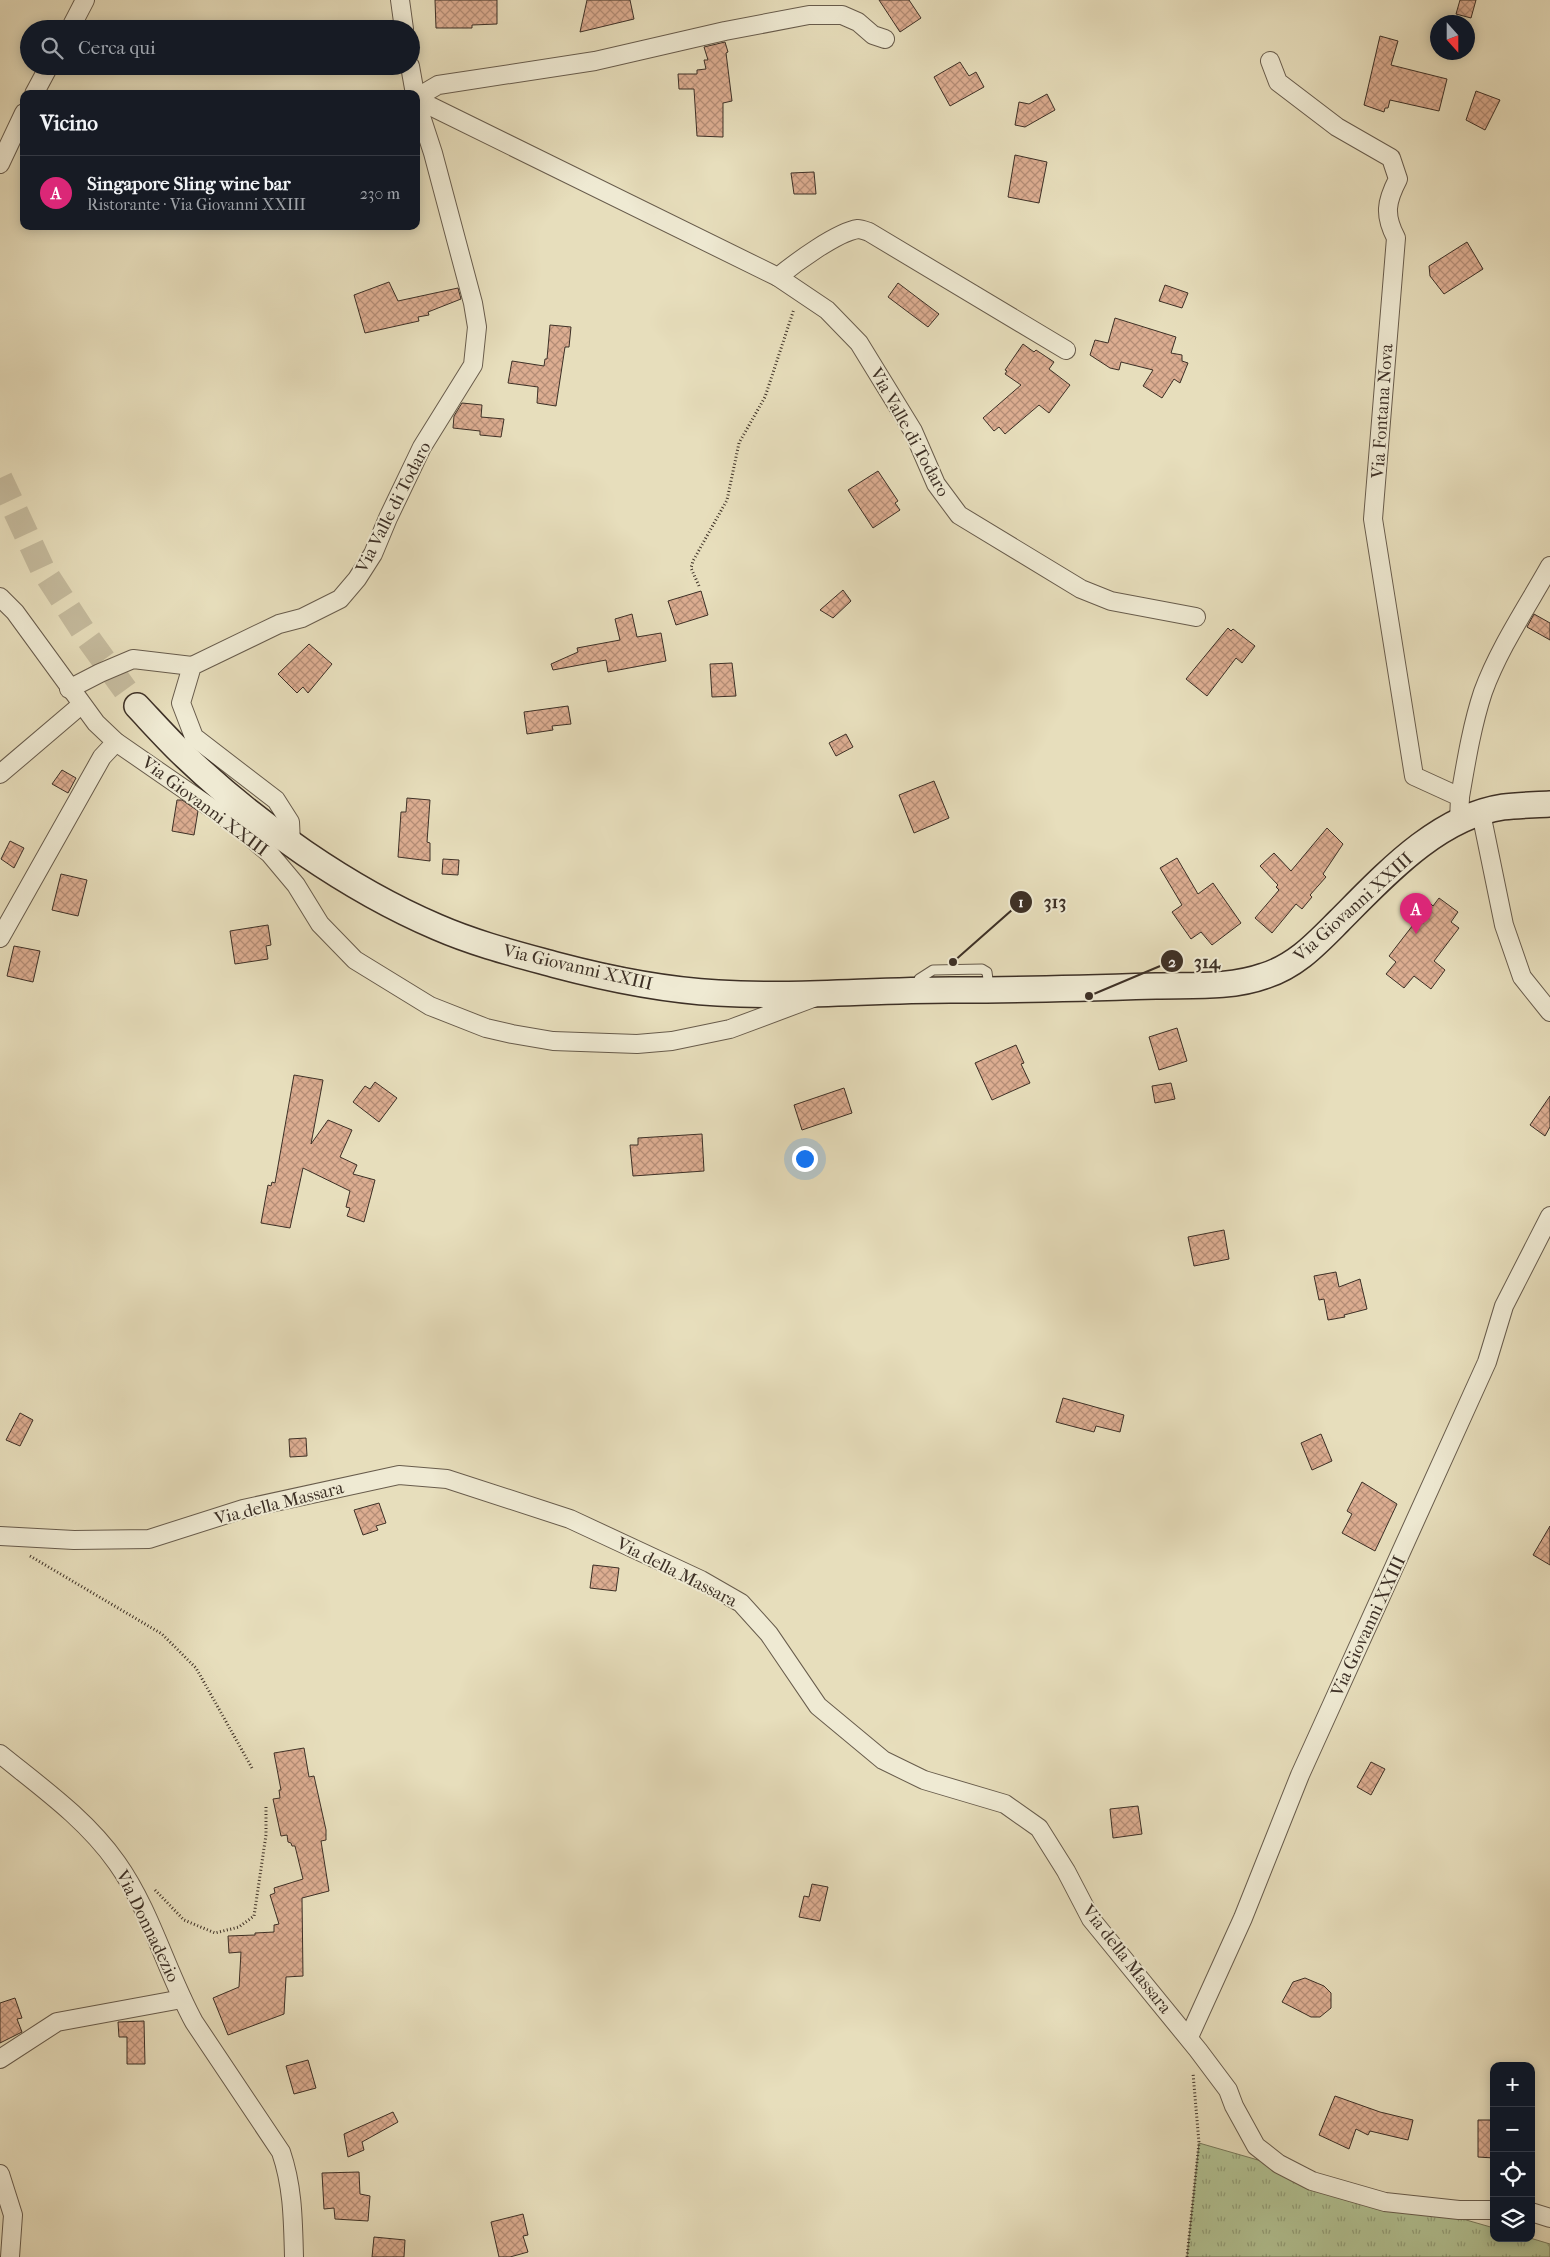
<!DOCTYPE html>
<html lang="it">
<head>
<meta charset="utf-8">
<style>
  :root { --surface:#171b24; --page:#242831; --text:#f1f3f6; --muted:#9ea1a6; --line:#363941; --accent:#db2777 }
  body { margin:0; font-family:"IM FELL French Canon",serif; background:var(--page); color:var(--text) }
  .controls { position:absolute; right:15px; bottom:15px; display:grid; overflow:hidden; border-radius:10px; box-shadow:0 2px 12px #0003 }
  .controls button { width:45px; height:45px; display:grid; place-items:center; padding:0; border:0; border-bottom:1px solid var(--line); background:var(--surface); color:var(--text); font:25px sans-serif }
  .compass { position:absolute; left:1430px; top:15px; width:45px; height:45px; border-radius:50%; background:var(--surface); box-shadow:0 2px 12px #0003; rotate:159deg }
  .you { position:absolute; left:804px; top:1158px; width:18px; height:18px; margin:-12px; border:4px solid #fff; border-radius:50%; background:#1a73e8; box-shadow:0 0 0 8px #1a73e833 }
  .badge { display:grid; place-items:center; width:32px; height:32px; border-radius:50%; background:var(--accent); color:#fff; font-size:16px; font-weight:700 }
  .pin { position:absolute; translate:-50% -41px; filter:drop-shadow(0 1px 2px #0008) }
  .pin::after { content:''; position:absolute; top:26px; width:18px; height:15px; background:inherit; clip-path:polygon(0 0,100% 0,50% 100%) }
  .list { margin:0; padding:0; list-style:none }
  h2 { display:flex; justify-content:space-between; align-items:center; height:65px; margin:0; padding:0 20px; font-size:21px }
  h2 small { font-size:16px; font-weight:400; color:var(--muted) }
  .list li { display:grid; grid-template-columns:32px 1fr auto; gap:15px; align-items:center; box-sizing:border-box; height:75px; padding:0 20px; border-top:1px solid var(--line) }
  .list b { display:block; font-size:19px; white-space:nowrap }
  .list p { margin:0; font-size:16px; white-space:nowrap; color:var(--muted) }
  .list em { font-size:16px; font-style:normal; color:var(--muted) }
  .icon { flex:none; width:28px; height:28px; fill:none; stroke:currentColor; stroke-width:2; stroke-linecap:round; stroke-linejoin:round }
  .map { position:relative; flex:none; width:1550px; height:2257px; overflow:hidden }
  .search { position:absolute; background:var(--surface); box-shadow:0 2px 12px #0003; left:20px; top:20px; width:400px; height:55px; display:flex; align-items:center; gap:12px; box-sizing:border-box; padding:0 18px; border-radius:28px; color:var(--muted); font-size:19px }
  .panel { position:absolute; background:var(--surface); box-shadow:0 2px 12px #0003; left:20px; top:90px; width:400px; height:140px; border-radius:10px }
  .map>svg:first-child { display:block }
  .grass { fill:url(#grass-tufts); stroke:#78795c }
  .building { fill:url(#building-cross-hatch); stroke:#3d3026 }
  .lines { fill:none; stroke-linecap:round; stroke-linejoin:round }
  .secondary-tunnel { stroke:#c5bb9e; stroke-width:25; stroke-dasharray:25 12; stroke-linecap:butt }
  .service-casing { stroke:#685c4c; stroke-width:11 }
  .minor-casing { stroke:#685c4c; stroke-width:20 }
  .secondary-casing { stroke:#3d3026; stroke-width:28 }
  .path { stroke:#3d3026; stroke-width:3; stroke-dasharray:1 2.5; stroke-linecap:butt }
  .service { stroke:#efead3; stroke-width:9 }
  .minor { stroke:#efead3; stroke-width:18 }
  .secondary { stroke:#efead3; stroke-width:25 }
  .labels { text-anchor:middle; stroke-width:4; stroke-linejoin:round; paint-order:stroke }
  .street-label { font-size:18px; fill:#3d3026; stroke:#efead3 }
  .leader { fill:none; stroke:#3d3026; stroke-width:2 }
  .callout-dot { fill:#3d3026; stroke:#efead3; stroke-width:2 }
  .mark-label { font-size:15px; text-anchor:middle; font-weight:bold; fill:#fff }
  .callout-label { font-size:19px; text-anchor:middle; font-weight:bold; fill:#3d3026; stroke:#efead3; stroke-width:4; stroke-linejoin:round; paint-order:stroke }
</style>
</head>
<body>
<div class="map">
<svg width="1550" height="2257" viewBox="0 0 1550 2257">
  <defs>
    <pattern id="grass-tufts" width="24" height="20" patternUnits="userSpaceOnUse" patternTransform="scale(1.25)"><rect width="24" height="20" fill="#b2c293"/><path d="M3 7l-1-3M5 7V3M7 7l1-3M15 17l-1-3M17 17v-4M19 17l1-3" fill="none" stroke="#929e78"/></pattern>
    <pattern id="building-cross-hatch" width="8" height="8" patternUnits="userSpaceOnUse" patternTransform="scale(1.25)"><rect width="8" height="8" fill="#dcad91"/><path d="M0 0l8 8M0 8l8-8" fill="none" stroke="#b48d76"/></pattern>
  </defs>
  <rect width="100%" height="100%" fill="#e7debc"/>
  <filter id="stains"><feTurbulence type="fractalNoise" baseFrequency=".004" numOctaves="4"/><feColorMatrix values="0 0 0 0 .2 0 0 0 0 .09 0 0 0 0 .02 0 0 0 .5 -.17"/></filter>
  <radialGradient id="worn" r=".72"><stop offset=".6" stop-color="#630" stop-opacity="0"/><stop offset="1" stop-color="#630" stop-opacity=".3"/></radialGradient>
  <polygon class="grass" points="1199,2143 1494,2228 1494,2238 1530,2238 1550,2244 1550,2257 1187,2257"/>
  <g class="building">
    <polygon points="435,0 497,0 497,24 472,25 472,28 436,28"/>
    <polygon points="587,0 630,0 634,19 580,32"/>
    <polygon points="879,0 909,0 921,18 900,32"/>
    <polygon points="1460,0 1476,0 1471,18 1456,14"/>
    <polygon points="1380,36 1398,41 1391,65 1447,79 1439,111 1390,100 1388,108 1385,108 1384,112 1364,105"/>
    <polygon points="725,42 728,52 726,53 732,101 723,103 723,137 697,136 694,89 679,89 678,74 697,74 697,70 706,69 704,60 708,60 704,47"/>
    <polygon points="960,62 969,76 976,72 984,87 950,106 934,77"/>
    <polygon points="1476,91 1500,100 1485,130 1466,120"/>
    <polygon points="1047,94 1055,110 1025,127 1015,125 1019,102 1029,104"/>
    <polygon points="1015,155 1047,162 1039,203 1008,197"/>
    <polygon points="814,172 816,194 794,194 791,173"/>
    <polygon points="1467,242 1483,269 1444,294 1430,276 1429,266"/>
    <polygon points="389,282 398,301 458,288 461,299 428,312 429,315 418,317 419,321 365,333 354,295"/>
    <polygon points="898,283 939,314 928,327 888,297"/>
    <polygon points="1165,285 1188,293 1182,308 1159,301"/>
    <polygon points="1115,318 1176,337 1171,353 1182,355 1182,361 1188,363 1180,383 1174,379 1162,398 1143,386 1153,370 1121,362 1119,370 1110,368 1090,355 1095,340 1108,343"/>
    <polygon points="550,325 571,327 569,347 565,347 556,406 537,403 538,387 508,383 512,361 544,366 545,359 547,359"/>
    <polygon points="1023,344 1034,352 1036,350 1054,362 1049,369 1070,385 1049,413 1039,405 1005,434 999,427 994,431 983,418 1021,385 1005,374 1007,371 1005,370"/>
    <polygon points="462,403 482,405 481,417 504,419 501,437 480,435 480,431 453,428 454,416"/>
    <polygon points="878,471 898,501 895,503 900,510 873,528 848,490"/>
    <polygon points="843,590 851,601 833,618 820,610"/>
    <polygon points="701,591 708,615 676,625 668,601"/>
    <polygon points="632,614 637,637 661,633 666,661 608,672 606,660 553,670 551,664 578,652 577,648 620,640 615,619"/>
    <polygon points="1534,614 1550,623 1550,640 1527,627"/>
    <polygon points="1228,628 1231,631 1233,629 1255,646 1242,663 1236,658 1207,696 1186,679"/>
    <polygon points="309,644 332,664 308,693 303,687 297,693 278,674"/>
    <polygon points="732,663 736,696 712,697 710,664"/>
    <polygon points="568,706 571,724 552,726 553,730 527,734 524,712"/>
    <polygon points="846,734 853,747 836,756 829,743"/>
    <polygon points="62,770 76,778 68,793 52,784"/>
    <polygon points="934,781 949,818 914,833 899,795"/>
    <polygon points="407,798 430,800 427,842 430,843 430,861 398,857 401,812 406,812"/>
    <polygon points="177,800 182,800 198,811 194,835 172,831"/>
    <polygon points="1327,828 1343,844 1323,874 1326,877 1310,895 1312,897 1302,909 1296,904 1272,933 1255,918 1279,890 1276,887 1278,885 1260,866 1274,853 1291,871"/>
    <polygon points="10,841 24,848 14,868 1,859"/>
    <polygon points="1177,858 1198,894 1213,883 1241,923 1212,945 1201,932 1191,939 1172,912 1182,905 1160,868"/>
    <polygon points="443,859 459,860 458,875 442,874"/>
    <polygon points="61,874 87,880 78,916 52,910"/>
    <polygon points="1439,898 1458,912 1451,922 1459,928 1434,961 1445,970 1431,989 1414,976 1404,988 1386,974 1396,962 1389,956 1430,903 1433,906"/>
    <polygon points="268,925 271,945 266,946 268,959 235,964 230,931"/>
    <polygon points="14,946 40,951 33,982 7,976"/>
    <polygon points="1177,1028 1187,1061 1159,1070 1149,1037"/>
    <polygon points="1016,1045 1024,1063 1021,1064 1030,1083 992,1100 975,1063"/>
    <polygon points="294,1075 323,1080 311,1144 328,1120 352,1130 340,1157 357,1165 353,1174 375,1180 364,1222 347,1216 350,1208 346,1207 350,1191 303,1168 290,1228 261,1223 268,1185 271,1186 272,1182 275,1183"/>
    <polygon points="375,1082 397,1098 379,1122 353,1102 365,1086 370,1089"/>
    <polygon points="1171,1083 1175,1099 1155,1103 1152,1086"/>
    <polygon points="844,1088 852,1113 802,1130 794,1105"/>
    <polygon points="1550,1096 1550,1127 1545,1136 1530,1125"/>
    <polygon points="702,1134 704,1171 633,1176 630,1145 638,1145 638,1138"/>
    <polygon points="1224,1230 1229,1259 1194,1266 1188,1237"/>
    <polygon points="1336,1272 1339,1287 1360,1279 1367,1309 1344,1315 1345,1317 1328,1320 1324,1299 1319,1300 1314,1276"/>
    <polygon points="1063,1398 1124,1415 1120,1432 1096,1426 1094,1432 1056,1422"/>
    <polygon points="20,1413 33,1420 20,1446 6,1440"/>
    <polygon points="1321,1434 1332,1461 1312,1470 1301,1443"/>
    <polygon points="306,1438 307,1456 290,1457 289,1439"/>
    <polygon points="1362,1482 1397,1504 1375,1551 1342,1533 1352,1514 1347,1511"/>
    <polygon points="379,1503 386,1523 376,1526 378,1530 363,1535 354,1510"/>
    <polygon points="1550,1526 1550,1565 1533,1555"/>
    <polygon points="593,1565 619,1568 616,1591 590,1588"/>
    <polygon points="304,1748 309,1777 314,1776 326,1830 326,1840 321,1841 329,1891 302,1898 303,1976 286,1977 284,2014 228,2035 213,1998 239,1987 241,1952 229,1953 228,1936 255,1935 255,1933 274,1932 274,1925 279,1924 270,1895 275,1893 274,1888 303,1879 295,1846 292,1846 291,1843 288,1842 287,1835 281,1836 273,1799 280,1798 279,1790 281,1790 274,1753"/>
    <polygon points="1371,1762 1385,1769 1371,1795 1357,1787"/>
    <polygon points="1138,1806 1142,1834 1113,1838 1110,1809"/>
    <polygon points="812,1884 828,1887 820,1921 799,1917 804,1896 809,1897"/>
    <polygon points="1305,1978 1324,1986 1331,1993 1331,2008 1320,2017 1311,2017 1282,2002 1293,1982"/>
    <polygon points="15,1998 22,2018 17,2019 22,2032 0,2043 0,2003"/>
    <polygon points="144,2021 145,2064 127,2064 127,2037 119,2037 118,2022"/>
    <polygon points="308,2060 316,2088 294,2094 286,2066"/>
    <polygon points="1335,2096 1380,2112 1413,2120 1408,2140 1370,2131 1368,2135 1356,2129 1349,2149 1319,2135"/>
    <polygon points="393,2112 398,2122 362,2142 364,2150 348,2157 344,2134"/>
    <polygon points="1478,2120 1494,2120 1494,2158 1478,2157"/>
    <polygon points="359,2172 360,2194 370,2196 368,2221 335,2219 334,2208 324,2209 322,2173"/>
    <polygon points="523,2214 528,2235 523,2236 528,2252 510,2257 499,2257 491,2222"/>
    <polygon points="374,2237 405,2240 404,2257 372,2257"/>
  </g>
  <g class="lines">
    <polyline class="secondary-tunnel" points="0,478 42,568 87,637 137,706"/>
    <defs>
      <polyline id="service" points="918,988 919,979 933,970 982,969 987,972 989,987"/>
      <g id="minor">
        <polyline points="400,0 404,29"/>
        <polyline points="70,29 85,0"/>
        <path d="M1270 61 1278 82 1337 127 1391 158 1398 179C1386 202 1384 215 1396 238L1373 519 1414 776 1460 797 1459 821"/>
        <polyline points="410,66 415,94"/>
        <polyline points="34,94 49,66"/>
        <polyline points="416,98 438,85 595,61 725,31 809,15 842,15 858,22 873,35 885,39"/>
        <path d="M416 99 778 277C795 263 837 232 858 229 861 229 866 231 869 232L1066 350"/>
        <polyline points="0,164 24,113"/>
        <polyline points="778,277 827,310 859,343 913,431 936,484 959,515 1081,589 1111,601 1196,617"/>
        <polyline points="0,597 15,612 96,723 116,742 236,825 270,854 296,885 320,924 355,960 430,1006 486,1028 512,1034 553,1041 637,1044 672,1041 730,1029 813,998"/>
        <polyline points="69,689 100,673 133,659 192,666"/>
        <polyline points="0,774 81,705"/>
        <path d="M1460 797C1466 762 1472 725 1483 692 1499 648 1527 607 1550 566"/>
        <polyline points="1481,813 1504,925 1522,977 1550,1012"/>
        <polyline points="291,843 290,822 276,800 194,737 181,703 192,666 279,624 302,618 340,599 357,579 373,554 388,518 422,447 473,365 477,327 473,303 433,153 416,101"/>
        <polyline points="0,938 102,757 116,742"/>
        <polyline points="0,1536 74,1540 149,1539 243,1509 399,1475 447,1479 570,1519 701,1580 741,1603 769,1634 818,1706 883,1760 924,1780 1005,1804 1039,1828 1066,1871 1091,1919 1198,2050 1228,2090 1234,2106 1256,2146 1279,2164 1312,2181 1385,2202 1459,2210 1494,2210"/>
        <path d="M0 1754C42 1788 86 1819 117 1863 151 1911 166 1971 194 2022L281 2152C293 2187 293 2221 294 2257"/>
        <polyline points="1189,2037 1243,1918 1300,1775 1487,1362 1504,1306 1550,1216"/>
        <polyline points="0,2059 57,2022 182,1999"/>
        <polyline points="0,2174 13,2215 10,2257"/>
        <polyline points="1531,2212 1550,2218"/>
      </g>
      <path id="secondary" d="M137 706C153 723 169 741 186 757 256 824 348 889 437 927 476 944 516 954 556 965 609 979 663 990 718 993 799 998 880 989 960 990 1025 990 1091 988 1156 986 1191 985 1231 988 1264 976 1296 966 1316 944 1339 921 1384 876 1437 817 1503 807 1518 805 1535 805 1550 804"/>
    </defs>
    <use href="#service" class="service-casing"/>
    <use href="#minor" class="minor-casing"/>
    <use href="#secondary" class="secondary-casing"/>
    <g class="path">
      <polyline points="699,586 691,568 693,561 727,500 739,443 765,397 794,309"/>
      <polyline points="30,1556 162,1634 196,1668 252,1768"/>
      <polyline points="155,1890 184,1920 215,1933 239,1927 254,1916 266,1835 266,1805"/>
      <polyline points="1187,2257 1199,2143 1193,2073"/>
    </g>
    <use href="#service" class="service"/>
    <use href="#minor" class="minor"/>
    <use href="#secondary" class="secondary"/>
  </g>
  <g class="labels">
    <g class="street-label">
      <text transform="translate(1382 411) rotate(-86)" y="6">Via Fontana Nova</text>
      <text transform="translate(910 432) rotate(61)" y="6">Via Valle di Todaro</text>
      <text transform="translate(393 507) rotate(-63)" y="6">Via Valle di Todaro</text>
      <text transform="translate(205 806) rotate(37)" y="6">Via Giovanni XXIII</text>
      <text transform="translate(1353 907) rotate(-42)" y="6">Via Giovanni XXIII</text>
      <text transform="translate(578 967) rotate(13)" y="6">Via Giovanni XXIII</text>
      <text transform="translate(279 1503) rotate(-14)" y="6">Via della Massara</text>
      <text transform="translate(677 1572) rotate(27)" y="6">Via della Massara</text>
      <text transform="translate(1368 1626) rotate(-65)" y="6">Via Giovanni XXIII</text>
      <text transform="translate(148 1926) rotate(64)" y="6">Via Donnadezio</text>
      <text transform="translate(1127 1959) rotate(52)" y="6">Via della Massara</text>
    </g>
  </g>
  <path class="leader" d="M953 962L1021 902M1089 996L1172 961"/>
  <g class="callout-dot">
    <circle cx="953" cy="962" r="5"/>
    <circle cx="1089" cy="996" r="5"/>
    <circle cx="1021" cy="902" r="12"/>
    <circle cx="1172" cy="961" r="12"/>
  </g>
  <g class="mark-label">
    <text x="1021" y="907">1</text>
    <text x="1172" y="967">2</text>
  </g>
  <g class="callout-label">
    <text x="1055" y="908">313</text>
    <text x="1207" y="968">314</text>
  </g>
  <rect width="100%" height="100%" filter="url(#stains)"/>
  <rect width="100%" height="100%" fill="url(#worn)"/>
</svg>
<div class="controls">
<button>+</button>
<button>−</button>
<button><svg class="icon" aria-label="locate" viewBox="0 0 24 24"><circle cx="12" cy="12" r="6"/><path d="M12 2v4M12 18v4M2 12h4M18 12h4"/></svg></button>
<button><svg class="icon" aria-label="layers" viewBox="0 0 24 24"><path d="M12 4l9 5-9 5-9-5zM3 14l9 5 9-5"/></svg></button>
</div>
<svg class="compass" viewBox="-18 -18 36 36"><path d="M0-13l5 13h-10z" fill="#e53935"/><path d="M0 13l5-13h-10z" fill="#9ea1a6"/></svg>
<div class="you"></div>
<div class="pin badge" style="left:1416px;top:934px">A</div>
<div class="search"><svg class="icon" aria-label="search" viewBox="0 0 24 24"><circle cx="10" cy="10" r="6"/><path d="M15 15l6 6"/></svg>Cerca qui</div>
<section class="panel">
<h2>Vicino<small></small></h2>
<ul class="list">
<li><span class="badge">A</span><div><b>Singapore Sling wine bar</b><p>Ristorante · Via Giovanni XXIII</p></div><em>230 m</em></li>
</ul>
</section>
</div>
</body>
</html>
